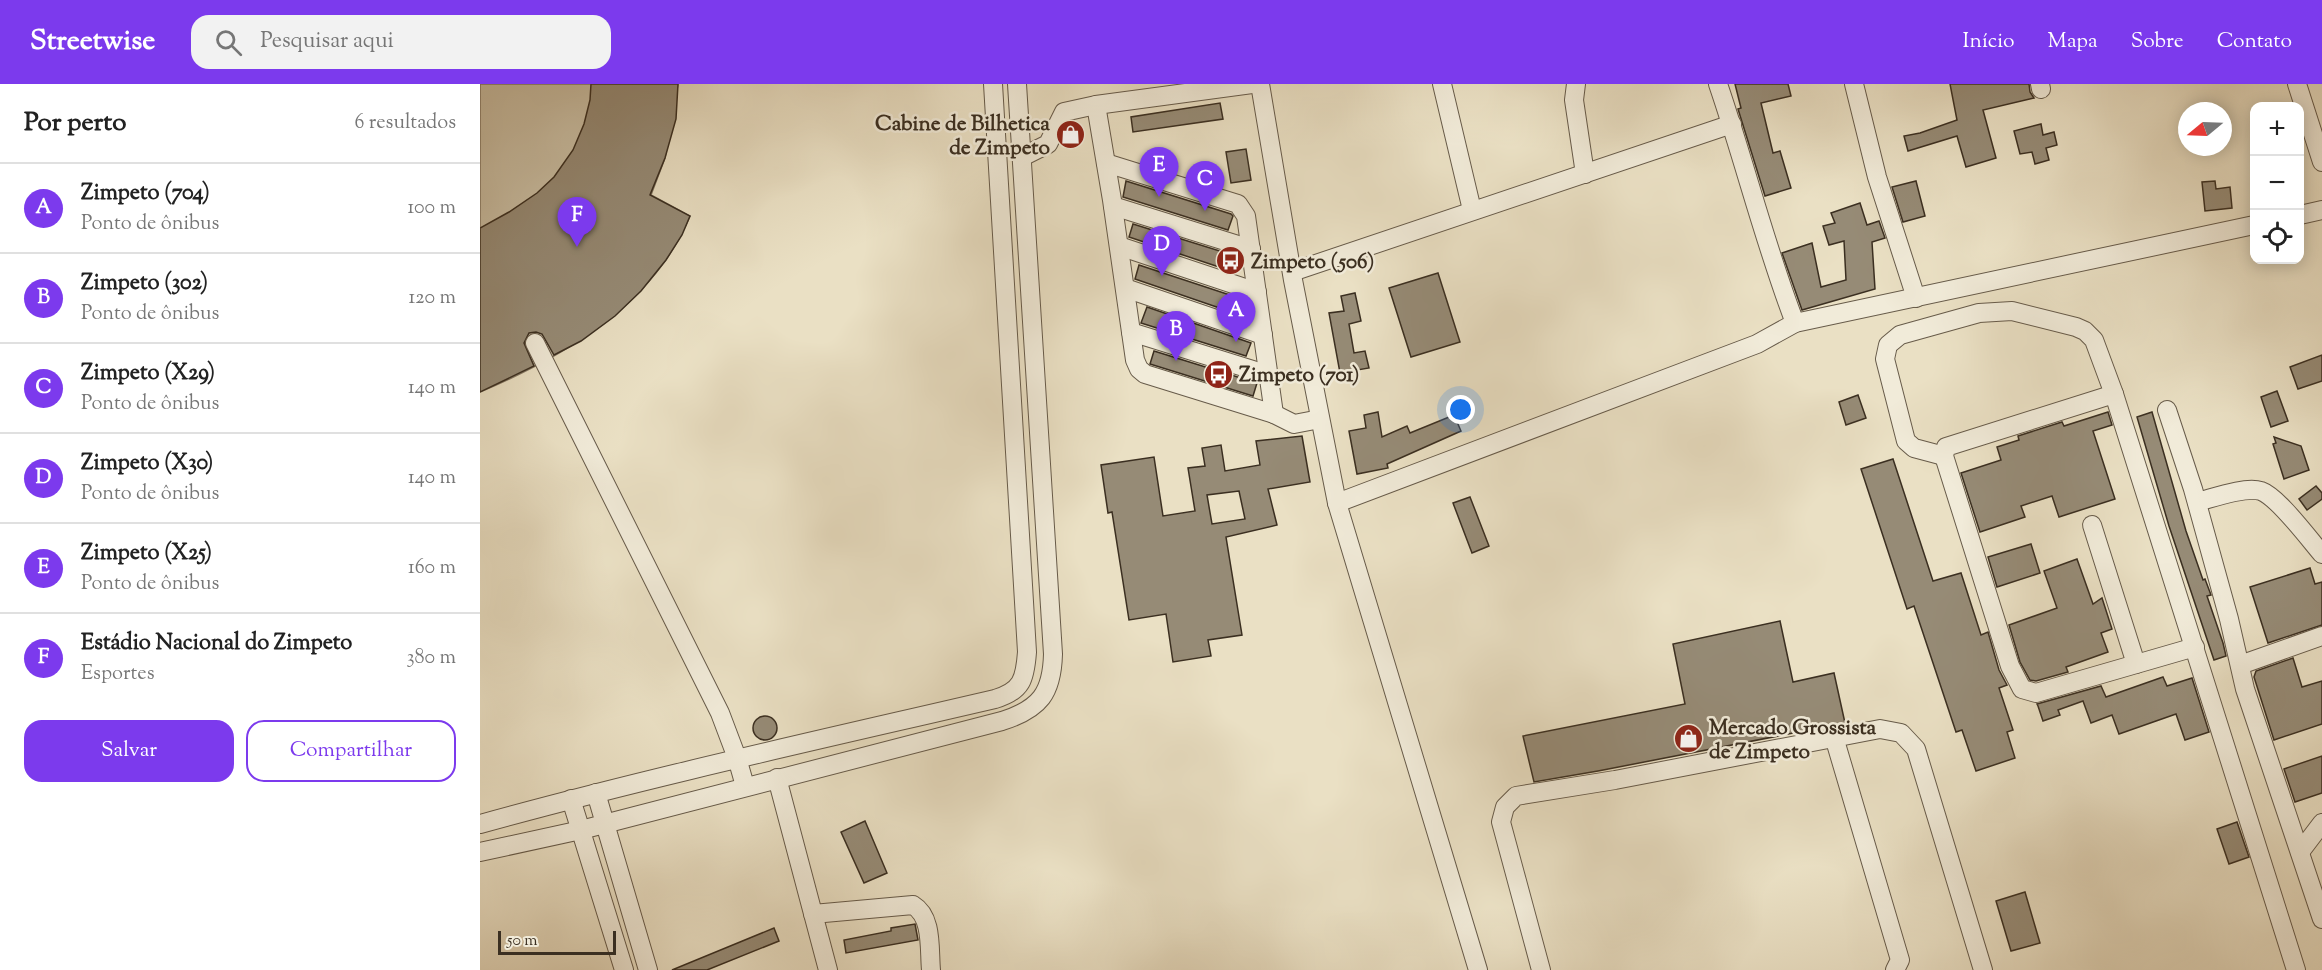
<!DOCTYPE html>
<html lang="pt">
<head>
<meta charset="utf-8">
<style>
  :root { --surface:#fff; --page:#f2f2f2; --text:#222; --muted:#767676; --line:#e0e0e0; --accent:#7c3aed }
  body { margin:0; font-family:"Sorts Mill Goudy",serif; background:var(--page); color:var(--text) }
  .controls { position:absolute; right:18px; top:18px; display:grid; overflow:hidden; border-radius:12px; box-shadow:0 3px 15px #0003 }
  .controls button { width:54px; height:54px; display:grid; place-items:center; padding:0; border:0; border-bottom:2px solid var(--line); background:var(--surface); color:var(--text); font:30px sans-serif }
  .compass { position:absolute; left:1698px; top:18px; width:54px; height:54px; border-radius:50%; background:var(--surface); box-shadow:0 3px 15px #0003; rotate:251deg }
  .scale { position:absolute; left:18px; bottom:15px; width:118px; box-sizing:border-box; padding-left:6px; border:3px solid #3b2f21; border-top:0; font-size:16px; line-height:21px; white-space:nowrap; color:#3b2f21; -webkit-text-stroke:4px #f1ebd9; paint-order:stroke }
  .you { position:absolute; left:981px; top:326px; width:21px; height:21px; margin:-15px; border:4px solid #fff; border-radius:50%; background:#1a73e8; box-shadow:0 0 0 9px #1a73e833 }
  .badge { display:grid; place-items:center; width:39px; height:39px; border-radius:50%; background:var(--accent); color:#fff; font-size:20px; font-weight:700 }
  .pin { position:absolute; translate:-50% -50px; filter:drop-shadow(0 2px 3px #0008) }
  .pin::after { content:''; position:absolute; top:32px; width:21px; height:18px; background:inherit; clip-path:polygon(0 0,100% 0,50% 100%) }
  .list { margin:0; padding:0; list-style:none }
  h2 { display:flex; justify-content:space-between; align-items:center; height:78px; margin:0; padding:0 24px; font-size:26px }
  h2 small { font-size:20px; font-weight:400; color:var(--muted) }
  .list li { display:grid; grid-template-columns:39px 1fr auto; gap:18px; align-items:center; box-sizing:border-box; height:90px; padding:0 24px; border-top:2px solid var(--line) }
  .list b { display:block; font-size:22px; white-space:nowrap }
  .list p { margin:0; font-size:20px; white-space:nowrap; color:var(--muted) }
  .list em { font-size:20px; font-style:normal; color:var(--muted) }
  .actions { display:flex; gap:12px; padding:18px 24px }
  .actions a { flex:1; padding:14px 0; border:2px solid var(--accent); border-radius:18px; text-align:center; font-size:21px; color:var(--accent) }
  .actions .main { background:var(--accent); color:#fff }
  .icon { flex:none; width:33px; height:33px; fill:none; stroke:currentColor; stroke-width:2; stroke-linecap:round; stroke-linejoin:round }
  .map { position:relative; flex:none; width:1842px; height:886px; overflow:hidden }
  header { display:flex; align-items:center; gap:36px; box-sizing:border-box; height:84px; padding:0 30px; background:var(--accent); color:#fff }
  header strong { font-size:28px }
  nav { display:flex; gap:33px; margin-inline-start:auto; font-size:21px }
  .search { width:420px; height:54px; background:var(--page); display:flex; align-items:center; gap:15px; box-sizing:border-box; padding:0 21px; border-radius:18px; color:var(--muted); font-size:22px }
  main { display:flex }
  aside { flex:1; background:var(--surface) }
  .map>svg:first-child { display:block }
  .green { fill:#ccc2a8; stroke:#847864; stroke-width:1.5 }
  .building { fill:#968b76; stroke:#3b2f21; stroke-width:1.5; fill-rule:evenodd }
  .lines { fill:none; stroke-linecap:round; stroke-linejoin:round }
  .minor-casing { stroke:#675b4a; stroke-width:20 }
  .minor { stroke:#f1ebd9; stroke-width:18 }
  .labels { text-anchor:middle; stroke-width:5; stroke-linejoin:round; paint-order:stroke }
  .poi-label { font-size:21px; font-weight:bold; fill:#3b2f21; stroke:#f1ebd9; text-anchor:start }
</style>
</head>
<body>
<header>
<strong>Streetwise</strong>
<div class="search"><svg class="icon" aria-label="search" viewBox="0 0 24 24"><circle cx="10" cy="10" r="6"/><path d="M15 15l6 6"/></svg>Pesquisar aqui</div>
<nav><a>Início</a><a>Mapa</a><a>Sobre</a><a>Contato</a></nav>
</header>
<main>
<aside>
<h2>Por perto<small>6 resultados</small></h2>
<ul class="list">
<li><span class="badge">A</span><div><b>Zimpeto (704)</b><p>Ponto de ônibus</p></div><em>100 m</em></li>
<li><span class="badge">B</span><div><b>Zimpeto (302)</b><p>Ponto de ônibus</p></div><em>120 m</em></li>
<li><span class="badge">C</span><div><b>Zimpeto (X29)</b><p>Ponto de ônibus</p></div><em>140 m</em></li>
<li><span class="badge">D</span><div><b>Zimpeto (X30)</b><p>Ponto de ônibus</p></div><em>140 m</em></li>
<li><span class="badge">E</span><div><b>Zimpeto (X25)</b><p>Ponto de ônibus</p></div><em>160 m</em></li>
<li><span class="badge">F</span><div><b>Estádio Nacional do Zimpeto</b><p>Esportes</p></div><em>380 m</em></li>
</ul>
<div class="actions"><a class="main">Salvar</a><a>Compartilhar</a></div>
</aside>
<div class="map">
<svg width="1842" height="886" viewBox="0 0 1842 886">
  <rect width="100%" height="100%" fill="#eae0c4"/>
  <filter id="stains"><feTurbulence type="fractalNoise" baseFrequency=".00333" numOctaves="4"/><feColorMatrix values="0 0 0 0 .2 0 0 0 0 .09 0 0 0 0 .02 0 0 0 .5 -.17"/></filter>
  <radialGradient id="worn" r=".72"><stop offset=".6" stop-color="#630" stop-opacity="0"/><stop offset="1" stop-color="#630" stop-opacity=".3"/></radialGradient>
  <path class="green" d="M0 0H198L185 74 171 111 210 132C173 221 85 272 0 308Z"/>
  <g class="building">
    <polygon points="111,0 198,0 196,35 185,74 170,111 210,132 202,151 186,176 161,207 135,232 101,257 74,271 62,250 56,248 49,249 44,259 54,282 0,308 0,144 29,128 57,109 74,93 93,66 104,40 110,16"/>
    <polygon points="1255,0 1308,0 1311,12 1281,19 1293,69 1300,67 1311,104 1285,112 1258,25 1261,24"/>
    <polygon points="1470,0 1549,0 1550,8 1554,14 1503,26 1516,74 1486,83 1477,52 1428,67 1424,52 1440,49 1477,36"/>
    <polygon points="740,19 743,35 653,48 651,33"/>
    <polygon points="1561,40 1563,51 1574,48 1577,61 1566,64 1569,76 1555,80 1552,68 1540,70 1534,47"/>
    <polygon points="766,65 771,96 751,99 746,68"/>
    <polygon points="646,97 751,130 753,132 748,146 643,113"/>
    <polygon points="1436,97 1445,132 1423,138 1412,103"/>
    <polygon points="1735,97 1736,105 1750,103 1752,124 1725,127 1722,98"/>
    <polygon points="1380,119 1387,141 1399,137 1405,154 1392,158 1395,205 1322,226 1302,169 1332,159 1341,203 1366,196 1364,157 1349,161 1343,142 1355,139 1351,129"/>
    <polygon points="653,140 759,173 754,188 649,153"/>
    <polygon points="659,181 762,215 757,230 655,195"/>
    <polygon points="958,189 980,258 931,273 909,204"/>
    <polygon points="875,209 881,237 869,240 874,269 885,267 889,284 860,289 849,229 864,227 861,212"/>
    <polygon points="667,223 771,259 766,272 661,239"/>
    <polygon points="674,267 777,299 773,312 670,280"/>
    <polygon points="1842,271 1842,297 1818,305 1810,283"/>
    <polygon points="1797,307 1808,337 1791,343 1781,313"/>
    <polygon points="1378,311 1386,334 1366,341 1359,318"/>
    <polygon points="898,328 902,353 927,342 930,349 974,331 981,347 907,380 908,384 877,390 869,347 886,344 884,331"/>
    <polygon points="1628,328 1632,341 1613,347 1635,415 1579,433 1572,412 1541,422 1545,433 1500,448 1481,389 1521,376 1517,363 1539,356 1538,352 1582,338 1584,342"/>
    <polygon points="1672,328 1706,447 1723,496 1725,495 1731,511 1727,512 1743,559 1746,572 1734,576 1689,442 1657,333"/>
    <path d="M822 352 830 398 788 405 797 441 746 453 762 551 728 556 731 572 693 578 686 530 649 536 632 428 628 429 621 381 674 373 683 432 715 427 708 384 725 382 722 364 741 361 745 387 780 381 776 357ZM759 407 765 435 732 440 727 411Z"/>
    <polygon points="1794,353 1821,362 1829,386 1804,395 1793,360 1796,359"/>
    <polygon points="1413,375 1453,497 1481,489 1501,551 1508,548 1519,586 1527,601 1519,604 1533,646 1527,648 1535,674 1496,687 1482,646 1476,648 1434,522 1427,525 1381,385"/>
    <polygon points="1836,402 1842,409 1842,415 1827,426 1819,415"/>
    <polygon points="990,413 1009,462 992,469 973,419"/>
    <polygon points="1551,460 1560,489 1517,503 1508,473"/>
    <polygon points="1597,475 1613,520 1622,514 1632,545 1621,549 1628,568 1586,583 1588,588 1556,597 1550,596 1540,578 1529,541 1577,524 1564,487"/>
    <polygon points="1830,484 1835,500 1842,498 1842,541 1788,559 1770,503"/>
    <polygon points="1300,537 1313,598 1354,589 1365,639 1118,687 1054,698 1043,652 1205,620 1193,560"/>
    <polygon points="1813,574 1822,603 1842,597 1842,640 1794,656 1774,593 1776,587"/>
    <polygon points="1683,593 1687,602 1712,594 1729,648 1705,656 1696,630 1639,650 1632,631 1611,639 1603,617 1578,626 1580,631 1563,637 1558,622 1557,620 1621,602 1626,613"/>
    <circle cx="285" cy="644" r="12"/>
    <polygon points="1842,672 1842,709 1815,718 1804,685"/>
    <polygon points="385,737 407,789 384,799 361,748"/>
    <polygon points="1757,738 1769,773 1749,780 1737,745"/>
    <polygon points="1545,808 1560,859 1531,867 1516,817"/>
    <polygon points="435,840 438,856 366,869 364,856 411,847 411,844"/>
    <polygon points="294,844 299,857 227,886 192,886"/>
  </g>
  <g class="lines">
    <defs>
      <g id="minor">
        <polyline points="780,0 813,196 857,419 998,886"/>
        <polyline points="962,0 992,126"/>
        <polyline points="1096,0 1094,16 1105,90"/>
        <path d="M1238 0C1265 79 1285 161 1315 239"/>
        <polyline points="1374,0 1397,93 1436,214"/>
        <polyline points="1560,0 1561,5"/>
        <polyline points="1817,0 1842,78"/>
        <polyline points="616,21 632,116 655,276 659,285 665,290 794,330 814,340 840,335"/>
        <polyline points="542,73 568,60 584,28 616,21 772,0"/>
        <polyline points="626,79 758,120 766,132 794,330"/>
        <polyline points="633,122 771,165"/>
        <polyline points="1820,131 1842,126"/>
        <polyline points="639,162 777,208"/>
        <polyline points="812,188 1252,40"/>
        <polyline points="645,204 783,251"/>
        <polyline points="651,248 789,291"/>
        <polyline points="55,259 240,629 257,674 265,702"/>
        <polyline points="1634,310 1466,363 1464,372 1530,582 1542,605 1556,609 1715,563"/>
        <polyline points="1687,326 1713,405 1749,535 1765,605 1842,835"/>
        <polyline points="1464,372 1434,364 1426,357 1405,275 1408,261 1420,251 1499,229 1532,227 1596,243 1605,247 1614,256 1634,310 1816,886"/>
        <path d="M1717 418C1733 414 1765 402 1781 407 1798 413 1829 455 1842 470"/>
        <polyline points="857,419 1277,260 1315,239 1774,141"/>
        <polyline points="1612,441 1656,580"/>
        <polyline points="1760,581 1842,552"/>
        <polyline points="1354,653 1420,876 1415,886"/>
        <polyline points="297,694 348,886"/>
        <polyline points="116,709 168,886"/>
        <polyline points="91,715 144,886"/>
        <path d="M0 740C170 693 343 655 515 615 542 607 545 595 547 568L513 0"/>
        <path d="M0 768 101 746 522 637C560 625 572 609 573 570L537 0"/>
        <polyline points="1820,768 1842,739"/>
        <path d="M333 830 433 821C453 833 449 865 451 886"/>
        <polyline points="1061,886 1021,738 1025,723 1036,712 1135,696 1400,645 1421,649 1436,665 1503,886"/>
      </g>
    </defs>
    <use href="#minor" class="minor-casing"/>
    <use href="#minor" class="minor"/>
  </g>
  <defs>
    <symbol id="shop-disc" viewBox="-11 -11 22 22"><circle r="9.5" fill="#8f2418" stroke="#f1ebd9"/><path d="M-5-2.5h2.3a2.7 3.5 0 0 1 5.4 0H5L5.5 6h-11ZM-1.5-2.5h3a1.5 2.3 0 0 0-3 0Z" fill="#fff"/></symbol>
    <symbol id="bus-disc" viewBox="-11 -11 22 22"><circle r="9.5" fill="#8f2418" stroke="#f1ebd9"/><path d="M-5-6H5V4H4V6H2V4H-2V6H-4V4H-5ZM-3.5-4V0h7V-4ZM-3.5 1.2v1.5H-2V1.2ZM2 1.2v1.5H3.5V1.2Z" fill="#fff"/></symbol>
  </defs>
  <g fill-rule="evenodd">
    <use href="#shop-disc" x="574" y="34" width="33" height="33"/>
    <use href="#bus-disc" x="734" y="160" width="33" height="33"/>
    <use href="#bus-disc" x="722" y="274" width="33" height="33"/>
    <use href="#shop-disc" x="1192" y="638" width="33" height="33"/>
  </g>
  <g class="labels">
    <g class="poi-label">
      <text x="570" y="46" text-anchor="end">Cabine de Bilhetica<tspan x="570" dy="24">de Zimpeto</tspan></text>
      <text x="771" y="184">Zimpeto (506)</text>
      <text x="759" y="297">Zimpeto (701)</text>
      <text x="1229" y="650">Mercado Grossista<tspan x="1229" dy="24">de Zimpeto</tspan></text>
    </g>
  </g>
  <rect width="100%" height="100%" filter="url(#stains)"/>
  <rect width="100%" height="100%" fill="url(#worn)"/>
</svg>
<div class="controls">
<button>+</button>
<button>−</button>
<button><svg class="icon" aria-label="locate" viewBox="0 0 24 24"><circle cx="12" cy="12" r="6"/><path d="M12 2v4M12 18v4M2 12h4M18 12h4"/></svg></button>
</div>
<svg class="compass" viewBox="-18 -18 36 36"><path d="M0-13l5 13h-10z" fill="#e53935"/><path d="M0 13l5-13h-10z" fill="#767676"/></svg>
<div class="scale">50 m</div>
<div class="you"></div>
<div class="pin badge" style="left:756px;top:258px">A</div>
<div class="pin badge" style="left:696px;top:277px">B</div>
<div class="pin badge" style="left:725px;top:127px">C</div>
<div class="pin badge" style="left:682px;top:192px">D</div>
<div class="pin badge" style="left:679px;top:113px">E</div>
<div class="pin badge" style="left:97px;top:163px">F</div>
</div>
</main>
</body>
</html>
